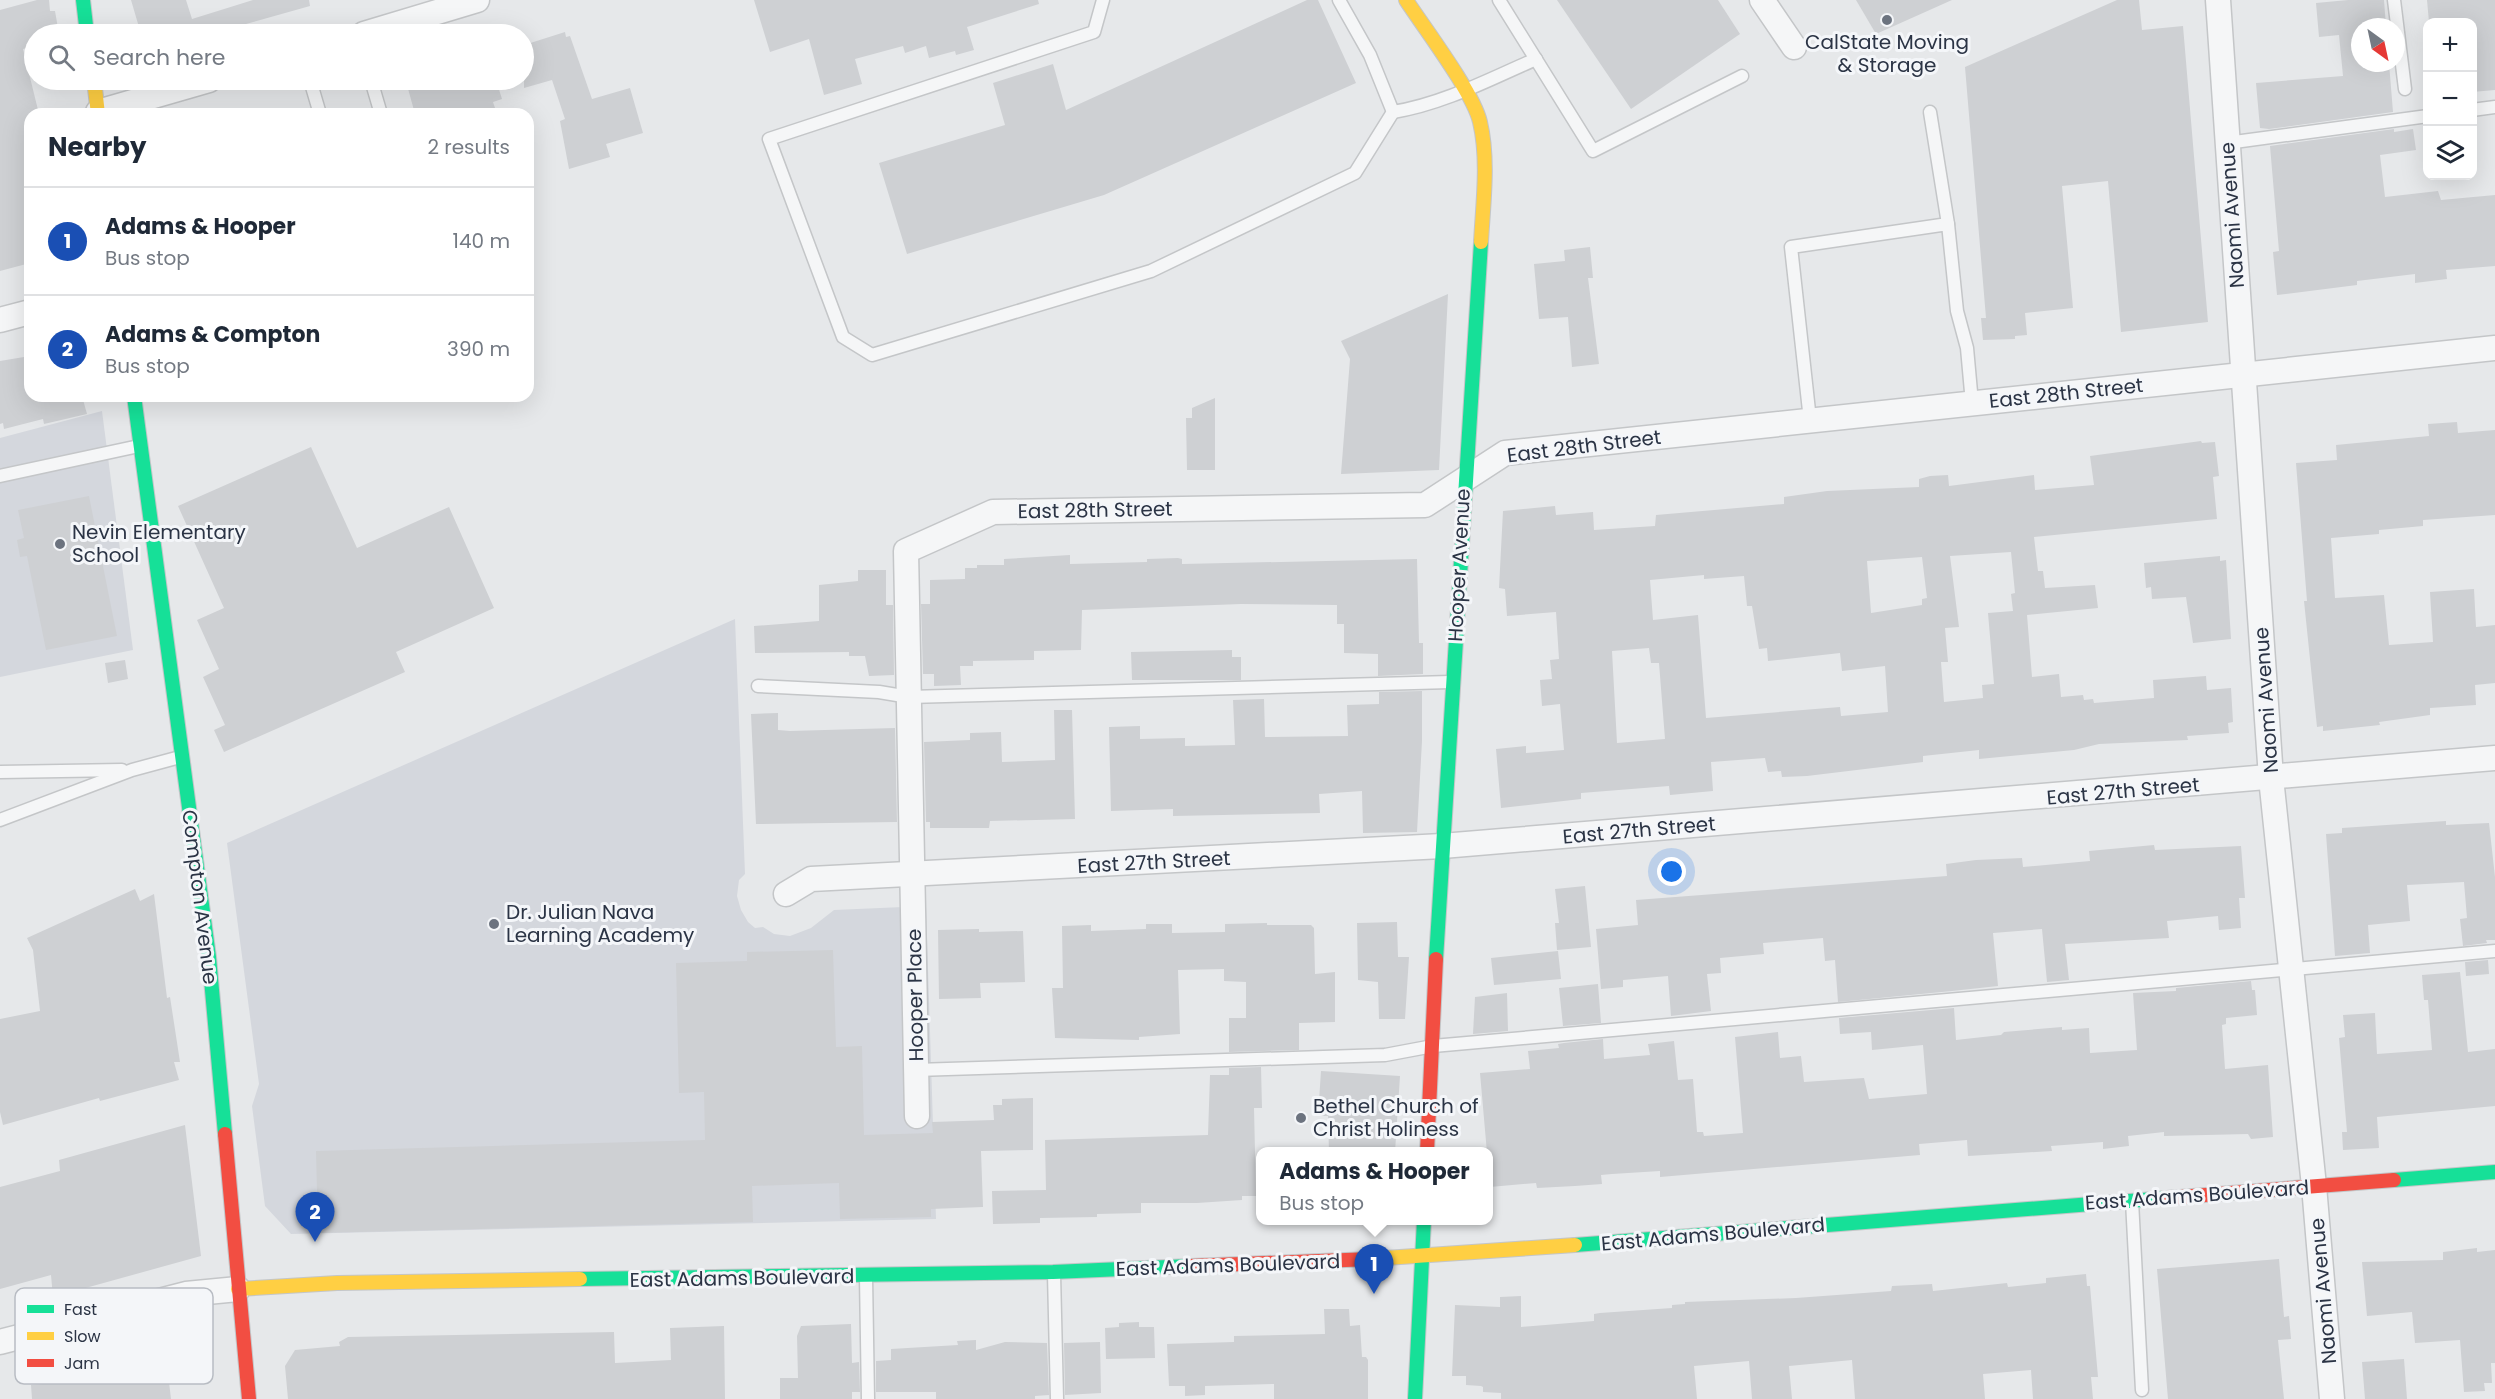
<!DOCTYPE html>
<html lang="en">
<head>
<meta charset="utf-8">
<style>
  :root { --surface:#fff; --page:#f2f2f3; --text:#1f2937; --muted:#747a83; --line:#e0e1e3; --accent:#6c737f }
  body { margin:0; font-family:Poppins,sans-serif; background:var(--page); color:var(--text) }
  .controls { position:absolute; right:18px; top:18px; display:grid; overflow:hidden; border-radius:12px; box-shadow:0 6px 24px #0002 }
  .controls button { width:54px; height:54px; display:grid; place-items:center; padding:0; border:0; border-bottom:2px solid var(--line); background:var(--surface); color:var(--text); font:30px sans-serif }
  .compass { position:absolute; left:2351px; top:18px; width:54px; height:54px; border-radius:50%; background:var(--surface); box-shadow:0 6px 24px #0002; rotate:147deg }
  .you { position:absolute; left:1672px; top:872px; width:21px; height:21px; margin:-15px; border:4px solid #fff; border-radius:50%; background:#1a73e8; box-shadow:0 0 0 9px #1a73e833 }
  .badge { display:grid; place-items:center; width:39px; height:39px; border-radius:50%; background:var(--accent); color:#fff; font-size:20px; font-weight:700 }
  .pin { position:absolute; translate:-50% -50px; filter:drop-shadow(0 2px 3px #0008) }
  .pin::after { content:''; position:absolute; top:32px; width:21px; height:18px; background:inherit; clip-path:polygon(0 0,100% 0,50% 100%) }
  .popup { position:absolute; left:1256px; top:1147px; width:237px; height:78px; box-sizing:border-box; display:grid; place-content:center; border-radius:12px; background:var(--surface); filter:drop-shadow(0 2px 4px #0005); font-size:20px; white-space:nowrap; color:var(--muted) }
  .popup b { font-size:22px; color:var(--text) }
  .popup::after { content:''; position:absolute; left:50%; top:100%; margin-left:-12px; border:12px solid transparent; border-top-color:var(--surface) }
  .list { margin:0; padding:0; list-style:none }
  h2 { display:flex; justify-content:space-between; align-items:center; height:78px; margin:0; padding:0 24px; font-size:26px }
  h2 small { font-size:20px; font-weight:400; color:var(--muted) }
  .list li { display:grid; grid-template-columns:39px 1fr auto; gap:18px; align-items:center; box-sizing:border-box; height:108px; padding:0 24px; border-top:2px solid var(--line) }
  .list b { display:block; font-size:22px; white-space:nowrap }
  .list p { margin:0; font-size:20px; white-space:nowrap; color:var(--muted) }
  .list em { font-size:20px; font-style:normal; color:var(--muted) }
  .icon { flex:none; width:33px; height:33px; fill:none; stroke:currentColor; stroke-width:2; stroke-linecap:round; stroke-linejoin:round }
  .map { position:relative; flex:none; width:2495px; height:1399px; overflow:hidden }
  .search { position:absolute; background:var(--surface); box-shadow:0 6px 24px #0002; left:24px; top:24px; width:510px; height:66px; display:flex; align-items:center; gap:15px; box-sizing:border-box; padding:0 21px; border-radius:33px; color:var(--muted); font-size:22px }
  .panel { position:absolute; background:var(--surface); box-shadow:0 6px 24px #0002; left:24px; top:108px; width:510px; height:294px; border-radius:18px }
  .map>svg:first-child { display:block }
  .built { fill:#d4d7dd }
  .building { fill:#ced0d3; fill-rule:evenodd }
  .lines { fill:none; stroke-linecap:round; stroke-linejoin:round }
  .lane-casing { stroke:#c4c6c8; stroke-width:15 }
  .street-casing { stroke:#c4c6c8; stroke-width:27 }
  .fast-casing { stroke:#c4c6c8; stroke-width:16 }
  .slow-casing { stroke:#c4c6c8; stroke-width:16 }
  .jam-casing { stroke:#c4c6c8; stroke-width:16 }
  .lane { stroke:#f5f6f7; stroke-width:12 }
  .street { stroke:#f5f6f7; stroke-width:24 }
  .fast { stroke:#16e098; stroke-width:14 }
  .slow { stroke:#ffcf43; stroke-width:14 }
  .jam { stroke:#f24e42; stroke-width:14 }
  .poi-dot { fill:#6c737f; stroke:#f4f6f9; stroke-width:2 }
  .labels { text-anchor:middle; stroke-width:6; stroke-linejoin:round; paint-order:stroke }
  .poi-label { font-size:20px; fill:#2b3445; stroke:#f4f6f9; text-anchor:start }
  .street-label { font-size:20px; fill:#2b3445; stroke:#f4f6f9 }
  .key { fill:#f4f6f9; stroke:#b8bcc3; stroke-width:1.5 }
  .key-label { font-size:16px; fill:#2b3445 }
</style>
</head>
<body>
<div class="map">
<svg width="2495" height="1399" viewBox="0 0 2495 1399">
  <rect width="100%" height="100%" fill="#e6e8ea"/>
  <g class="built">
    <polygon points="102,411 133,650 0,677 0,438"/>
    <polygon points="735,619 745,874 739,880 737,896 741,910 748,922 755,928 763,927 774,934 790,936 811,928 834,910 926,906 936,1219 291,1234 265,1206 252,1106 259,1084 227,843"/>
  </g>
  <g class="building">
    <polygon points="37,0 49,0 50,11 55,11 59,34 34,34 34,46 23,49 39,114 30,114 30,263 0,271 0,10"/>
    <polygon points="131,0 186,0 192,19 253,0 309,0 310,6 246,24 249,34 141,34"/>
    <polygon points="754,0 1038,0 1039,4 967,27 974,50 956,55 955,51 929,58 926,46 905,53 903,46 855,59 862,84 824,95 809,39 770,52"/>
    <polygon points="1307,0 1318,0 1356,83 1104,195 907,254 879,163 1005,125 993,83 1053,64 1066,110"/>
    <polygon points="1557,0 1718,0 1740,34 1631,109"/>
    <polygon points="1856,0 1952,0 1876,34"/>
    <polygon points="2117,0 2139,0 2142,30 2183,26 2208,322 2121,332 2108,181 2062,186 2073,308 2025,313 2027,335 2015,336 2015,339 1983,340 1981,318 1986,318 1965,67"/>
    <polygon points="2348,0 2384,0 2386,27 2360,27 2360,63 2389,63 2393,112 2269,129 2260,128 2256,83 2343,76 2339,35 2319,37 2316,3"/>
    <polygon points="2427,0 2495,0 2495,90 2472,92 2472,22 2429,22"/>
    <polygon points="565,32 566,37 570,36 592,99 630,88 643,133 606,144 610,157 569,169 560,121 565,119 552,80 524,88 524,45"/>
    <polygon points="424,80 496,80 502,99 493,102 497,114 415,114 407,85"/>
    <polygon points="2394,129 2394,132 2413,129 2416,150 2380,155 2385,197 2438,191 2441,200 2495,195 2495,266 2446,270 2447,279 2415,283 2415,274 2357,281 2357,285 2277,295 2273,252 2279,251 2270,146"/>
    <polygon points="1590,247 1593,278 1588,278 1599,364 1572,367 1568,317 1539,319 1534,264 1565,261 1564,250"/>
    <polygon points="1448,294 1439,470 1341,474 1350,359 1341,341"/>
    <polygon points="30,356 30,396 82,396 87,414 44,424 43,419 4,429 3,423 0,424 0,361"/>
    <polygon points="1215,398 1215,470 1187,470 1186,418 1192,418 1192,408"/>
    <polygon points="2457,422 2458,433 2495,430 2495,515 2423,520 2423,526 2379,530 2379,534 2331,538 2335,598 2384,595 2389,645 2433,642 2430,592 2474,589 2476,627 2495,625 2495,683 2475,685 2476,705 2430,708 2430,715 2379,722 2380,725 2323,731 2323,726 2317,727 2304,601 2307,601 2296,463 2337,460 2336,445 2429,436 2428,424"/>
    <path d="M2201 441 2202 443 2215 442 2219 476 2213 477 2217 519 2034 537 2038 571H2043L2045 588 2095 585 2098 608 2027 615 2032 677 2059 674 2061 697 2083 695 2084 700 2093 699 2094 703 2154 698 2153 680 2206 676 2207 690 2231 688 2233 722 2228 723 2229 733 2187 736 2188 740 2099 744 2074 750 1979 759V750L1923 756V762L1807 776 1782 777 1781 771 1768 772 1765 758 1711 762 1713 791 1670 795 1669 786 1581 793V799L1501 808 1496 749 1526 746V753L1564 750 1560 704 1542 706 1540 680 1552 679 1550 660 1559 659 1556 612 1507 616 1505 589 1499 588 1503 511 1555 506 1556 515 1593 512 1594 530 1655 526 1656 515 1784 504V497L1827 491 1919 487V479L1930 476 1948 475 1949 486 2034 475 2035 490 2094 485 2090 456ZM2011 552 2015 593 2011 594 2013 611 1988 613 1994 684 1982 685 1983 698 1944 702 1941 662H1948L1945 628 1959 627 1950 556ZM1922 557 1927 598 1922 599V605L1871 613 1867 561ZM1704 575V579L1744 576 1747 606H1752L1759 649 1767 648 1768 661 1840 653 1842 671 1885 666 1888 712 1841 716 1840 707 1706 718 1698 615 1653 620 1650 580ZM1649 648 1651 663H1659L1665 739 1617 743 1612 651Z"/>
    <polygon points="311,447 357,548 449,507 494,608 396,652 405,672 224,752 214,730 225,725 203,677 219,669 197,620 224,608 178,506"/>
    <polygon points="89,496 117,636 46,650 27,556 20,557 17,540 24,538 18,510"/>
    <polygon points="1070,555 1070,564 1147,562 1147,559 1178,558 1182,559 1182,564 1417,559 1419,643 1423,643 1423,674 1378,676 1378,654 1344,653 1344,624 1337,624 1337,605 1241,604 1082,610 1081,650 1034,651 1034,660 973,661 973,666 960,666 961,685 934,686 934,674 923,674 921,604 930,604 930,580 965,579 965,568 977,568 977,565 1004,565 1004,559"/>
    <polygon points="2220,556 2220,561 2226,560 2231,639 2193,643 2186,597 2152,599 2151,587 2146,588 2144,563"/>
    <polygon points="858,570 886,570 886,605 893,605 894,675 869,676 865,656 849,656 849,652 755,653 754,626 819,621 819,585 858,581"/>
    <polygon points="1232,650 1232,657 1241,657 1241,680 1132,680 1131,652"/>
    <polygon points="125,660 128,679 108,683 105,663"/>
    <polygon points="1422,691 1422,741 1417,832 1363,833 1362,791 1319,794 1320,813 1173,816 1173,809 1111,811 1109,727 1140,726 1140,739 1185,738 1185,746 1235,745 1233,700 1264,699 1265,737 1348,736 1347,705 1379,704 1379,692"/>
    <polygon points="1054,710 1072,710 1075,819 990,821 989,828 930,828 930,822 926,822 924,742 970,740 970,733 1001,732 1002,762 1055,760"/>
    <polygon points="778,713 778,730 790,731 895,728 897,822 756,824 751,714"/>
    <polygon points="2446,821 2446,825 2489,823 2495,877 2495,940 2486,940 2487,943 2463,946 2460,919 2467,918 2464,882 2407,885 2410,921 2368,925 2370,953 2335,956 2326,834 2342,833 2342,828"/>
    <polygon points="2154,845 2155,850 2241,846 2245,898 2239,898 2241,928 2219,930 2218,916 2167,921 2169,938 2065,944 2069,980 2047,982 2042,929 1993,933 1998,986 1952,991 1838,1002 1835,960 1825,961 1823,938 1763,943 1764,954 1720,958 1721,973 1707,974 1711,1011 1671,1016 1668,976 1623,980 1623,987 1601,989 1596,929 1638,925 1636,900 1947,876 1946,864 1976,860 2022,858 2023,867 2090,861 2089,851"/>
    <polygon points="1585,886 1591,947 1557,950 1555,923 1559,923 1555,889"/>
    <polygon points="135,889 140,901 154,894 167,998 170,997 180,1062 174,1062 179,1080 100,1101 99,1098 3,1125 0,1112 0,1019 40,1011 33,950 27,938"/>
    <polygon points="1397,922 1398,957 1409,957 1405,1019 1379,1019 1378,982 1358,980 1357,923"/>
    <polygon points="1267,923 1267,925 1311,925 1314,928 1315,974 1335,972 1335,1022 1299,1023 1299,1050 1229,1052 1229,1018 1246,1018 1246,982 1224,981 1224,969 1178,970 1180,1034 1139,1037 1139,1040 1055,1038 1052,988 1063,988 1062,926 1091,925 1091,931 1146,929 1146,924 1172,924 1172,933 1225,932 1225,924"/>
    <polygon points="979,929 979,932 1023,931 1025,982 980,983 981,998 939,999 938,930"/>
    <polygon points="833,950 836,1047 862,1046 864,1135 933,1133 932,1122 994,1120 993,1105 1002,1105 1002,1099 1033,1098 1033,1150 981,1151 983,1207 931,1209 931,1217 840,1219 839,1183 752,1186 753,1222 318,1233 316,1151 705,1140 704,1092 679,1093 676,963 747,961 747,952"/>
    <polygon points="1558,951 1561,979 1494,985 1491,958"/>
    <polygon points="2488,960 2489,974 2466,976 2465,962"/>
    <polygon points="2460,972 2468,1052 2495,1049 2495,1106 2377,1117 2379,1148 2343,1150 2342,1132 2347,1132 2339,1038 2345,1037 2343,1015 2375,1013 2377,1054 2432,1050 2428,1000 2424,1000 2422,975"/>
    <polygon points="2251,981 2252,990 2255,990 2257,1015 2226,1018 2226,1024 2222,1025 2225,1069 2268,1065 2273,1137 2251,1139 2248,1134 2164,1136 2164,1132 2128,1136 2129,1146 2103,1149 2103,1142 2051,1146 2052,1151 1968,1156 1967,1140 1919,1144 1920,1155 1660,1177 1660,1171 1612,1174 1601,1175 1602,1184 1575,1186 1537,1188 1536,1183 1490,1187 1480,1073 1530,1069 1528,1051 1559,1048 1558,1044 1564,1043 1603,1039 1604,1059 1650,1055 1648,1044 1674,1041 1678,1080 1693,1079 1697,1132 1703,1132 1704,1136 1743,1133 1735,1037 1778,1032 1780,1058 1801,1056 1804,1082 1864,1078 1869,1099 1927,1094 1923,1045 1872,1050 1871,1032 1840,1034 1839,1018 1954,1008 1956,1040 2001,1035 2004,1032 2062,1027 2062,1030 2089,1028 2090,1053 2137,1050 2133,993 2176,991 2176,988"/>
    <polygon points="1598,984 1601,1023 1563,1026 1559,988"/>
    <polygon points="1507,993 1508,1031 1473,1034 1475,997"/>
    <polygon points="1261,1067 1262,1108 1254,1108 1256,1196 1242,1196 1242,1200 1197,1203 1141,1203 1141,1213 1097,1214 1097,1217 1040,1218 1040,1223 993,1224 992,1191 1046,1190 1045,1140 1208,1135 1210,1075 1229,1075 1229,1068"/>
    <polygon points="1321,1071 1400,1076 1395,1152 1329,1152 1328,1116 1318,1116"/>
    <polygon points="185,1125 201,1256 53,1297 51,1275 0,1289 0,1187 60,1171 59,1160"/>
    <polygon points="2477,1248 2477,1252 2495,1250 2495,1363 2491,1363 2492,1383 2484,1383 2485,1391 2464,1392 2460,1340 2415,1343 2412,1312 2367,1316 2362,1262 2443,1260 2443,1252"/>
    <polygon points="2279,1259 2284,1317 2289,1316 2291,1339 2278,1340 2284,1399 2168,1399 2157,1269"/>
    <polygon points="2086,1274 2087,1286 2090,1286 2098,1377 2091,1377 2093,1399 2033,1399 2031,1370 1983,1374 1985,1399 1855,1399 1852,1360 1789,1366 1792,1399 1752,1399 1749,1361 1694,1366 1697,1399 1501,1399 1501,1393 1483,1392 1483,1387 1481,1386 1466,1385 1466,1376 1452,1376 1455,1305 1500,1307 1500,1297 1521,1296 1521,1327 1594,1321 1594,1314 1600,1313 1672,1308 1672,1305 1685,1304 1685,1302 1796,1298 1891,1291 1892,1286 1932,1284 1933,1291 2007,1283 2008,1287 2046,1283 2046,1278"/>
    <polygon points="1324,1309 1349,1309 1350,1326 1360,1325 1362,1357 1366,1357 1368,1360 1368,1399 1274,1399 1274,1384 1205,1386 1205,1395 1185,1396 1185,1386 1169,1386 1167,1344 1234,1342 1234,1336 1325,1334"/>
    <polygon points="1139,1322 1139,1327 1154,1327 1155,1358 1106,1359 1105,1328 1119,1327 1119,1323"/>
    <polygon points="851,1324 852,1363 859,1362 860,1392 852,1392 852,1399 780,1399 780,1378 798,1378 797,1336 801,1326"/>
    <polygon points="724,1326 725,1399 288,1399 285,1366 295,1350 340,1346 339,1342 348,1337 614,1332 615,1363 671,1360 670,1328"/>
    <polygon points="164,1340 171,1399 32,1399 31,1385 89,1380 86,1357 137,1350 136,1343"/>
    <polygon points="976,1340 976,1350 1005,1342 1047,1343 1049,1395 1035,1396 1035,1399 936,1399 936,1392 876,1392 876,1361 891,1360 891,1349 958,1345 957,1341"/>
    <polygon points="1100,1342 1101,1393 1065,1395 1064,1343"/>
    <polygon points="2404,1359 2407,1399 2365,1399 2362,1362"/>
  </g>
  <g class="lines">
    <defs>
      <g id="lane">
        <polyline points="1103,0 1094,32 769,139 843,337 872,355 1151,271 1355,173 1393,112"/>
        <path d="M1339 0 1370 55 1393 112C1443 104 1490 79 1536 59"/>
        <polyline points="1499,0 1593,151 1742,76"/>
        <polyline points="2394,0 2405,89"/>
        <polyline points="310,80 320,114"/>
        <polyline points="371,80 381,114"/>
        <polyline points="2472,110 2495,107"/>
        <polyline points="1930,112 1948,224"/>
        <polyline points="2227,143 2428,116"/>
        <polyline points="1810,420 1791,247 1948,224 1957,311 1967,348 1972,403"/>
        <polyline points="0,476 139,446"/>
        <polyline points="758,686 879,692 909,697 1450,682"/>
        <polyline points="0,772 122,770"/>
        <polyline points="0,820 132,770 180,757"/>
        <polyline points="916,1070 1385,1055 1433,1046 2495,951"/>
        <polyline points="2132,1201 2142,1390"/>
        <polyline points="1054,1274 1057,1399"/>
        <polyline points="866,1277 868,1399"/>
      </g>
      <g id="street">
        <polyline points="1762,0 1794,47"/>
        <polyline points="2218,0 2271,778 2314,1186 2332,1399"/>
        <polyline points="364,34 477,0"/>
        <polyline points="98,112 209,80"/>
        <polyline points="0,320 30,312"/>
        <polyline points="786,894 811,879 1442,846 2495,758"/>
        <polyline points="917,1116 906,551 993,512 1425,505 1505,453 2495,348"/>
        <polyline points="0,1342 186,1294 238,1289"/>
      </g>
      <g id="fast">
        <polyline points="83,0 87,34"/>
        <polyline points="134,396 209,957 225,1134"/>
        <polyline points="1436,959 1481,242"/>
        <polyline points="2394,1180 2495,1172"/>
        <polyline points="1575,1245 2167,1198"/>
        <polyline points="580,1279 1053,1272 1191,1266"/>
        <polyline points="1415,1399 1424,1220"/>
      </g>
      <g id="slow">
        <path d="M1406 0C1425 29 1473 92 1480 122 1489 160 1483 204 1481 242"/>
        <polyline points="94,80 98,114"/>
        <polyline points="1371,1259 1575,1245"/>
        <polyline points="238,1289 337,1283 580,1279"/>
      </g>
      <g id="jam">
        <polyline points="225,1134 249,1399"/>
        <polyline points="1427,1152 1436,959"/>
        <polyline points="2167,1198 2394,1180"/>
        <polyline points="1191,1266 1371,1259"/>
      </g>
    </defs>
    <use href="#lane" class="lane-casing"/>
    <use href="#street" class="street-casing"/>
    <use href="#fast" class="fast-casing"/>
    <use href="#slow" class="slow-casing"/>
    <use href="#jam" class="jam-casing"/>
    <use href="#lane" class="lane"/>
    <use href="#street" class="street"/>
    <use href="#fast" class="fast"/>
    <use href="#slow" class="slow"/>
    <use href="#jam" class="jam"/>
  </g>
  <g class="poi-dot">
    <circle cx="1887" cy="20" r="6"/>
    <circle cx="60" cy="544" r="6"/>
    <circle cx="494" cy="924" r="6"/>
    <circle cx="1301" cy="1118" r="6"/>
  </g>
  <g class="labels">
    <g class="poi-label">
      <text x="1887" y="49" text-anchor="middle">CalState Moving<tspan x="1887" dy="23">&amp; Storage</tspan></text>
      <text x="72" y="539">Nevin Elementary<tspan x="72" dy="23">School</tspan></text>
      <text x="506" y="919">Dr. Julian Nava<tspan x="506" dy="23">Learning Academy</tspan></text>
      <text x="1313" y="1113">Bethel Church of<tspan x="1313" dy="23">Christ Holiness</tspan></text>
    </g>
    <g class="street-label">
      <text transform="translate(2232 215) rotate(-94)" y="7">Naomi Avenue</text>
      <text transform="translate(2066 393) rotate(-6)" y="7">East 28th Street</text>
      <text transform="translate(1584 446) rotate(-7)" y="7">East 28th Street</text>
      <text transform="translate(1095 510) rotate(-1)" y="7">East 28th Street</text>
      <text transform="translate(1459 565) rotate(-87)" y="7">Hooper Avenue</text>
      <text transform="translate(2266 700) rotate(-94)" y="7">Naomi Avenue</text>
      <text transform="translate(2123 791) rotate(-5)" y="7">East 27th Street</text>
      <text transform="translate(1639 830) rotate(-5)" y="7">East 27th Street</text>
      <text transform="translate(1154 862) rotate(-3)" y="7">East 27th Street</text>
      <text transform="translate(200 897) rotate(83)" y="7">Compton Avenue</text>
      <text transform="translate(915 995) rotate(-91)" y="7">Hooper Place</text>
      <text transform="translate(2197 1195) rotate(-4)" y="7">East Adams Boulevard</text>
      <text transform="translate(1713 1234) rotate(-5)" y="7">East Adams Boulevard</text>
      <text transform="translate(1228 1265) rotate(-2)" y="7">East Adams Boulevard</text>
      <text transform="translate(742 1278) rotate(-1)" y="7">East Adams Boulevard</text>
      <text transform="translate(2323 1291) rotate(-95)" y="7">Naomi Avenue</text>
    </g>
  </g>
  <rect x="15" y="1288" width="198" height="96" rx="9" class="key"/>
  <rect x="27" y="1305" width="27" height="8" fill="#16e098"/>
  <rect x="27" y="1332" width="27" height="8" fill="#ffcf43"/>
  <rect x="27" y="1359" width="27" height="8" fill="#f24e42"/>
  <g class="key-label">
    <text x="64" y="1315">Fast</text>
    <text x="64" y="1342">Slow</text>
    <text x="64" y="1369">Jam</text>
  </g>
</svg>
<div class="controls">
<button>+</button>
<button>−</button>
<button><svg class="icon" aria-label="layers" viewBox="0 0 24 24"><path d="M12 4l9 5-9 5-9-5zM3 14l9 5 9-5"/></svg></button>
</div>
<svg class="compass" viewBox="-18 -18 36 36"><path d="M0-13l5 13h-10z" fill="#e53935"/><path d="M0 13l5-13h-10z" fill="#747a83"/></svg>
<div class="you"></div>
<div class="pin badge" style="left:1374px;top:1294px;background:#1a4fb4">1</div>
<div class="popup"><b>Adams &amp; Hooper</b>Bus stop</div>
<div class="pin badge" style="left:315px;top:1242px;background:#1a4fb4">2</div>
<div class="search"><svg class="icon" aria-label="search" viewBox="0 0 24 24"><circle cx="10" cy="10" r="6"/><path d="M15 15l6 6"/></svg>Search here</div>
<section class="panel">
<h2>Nearby<small>2 results</small></h2>
<ul class="list">
<li><span class="badge" style="background:#1a4fb4">1</span><div><b>Adams &amp; Hooper</b><p>Bus stop</p></div><em>140 m</em></li>
<li><span class="badge" style="background:#1a4fb4">2</span><div><b>Adams &amp; Compton</b><p>Bus stop</p></div><em>390 m</em></li>
</ul>
</section>
</div>
</body>
</html>
